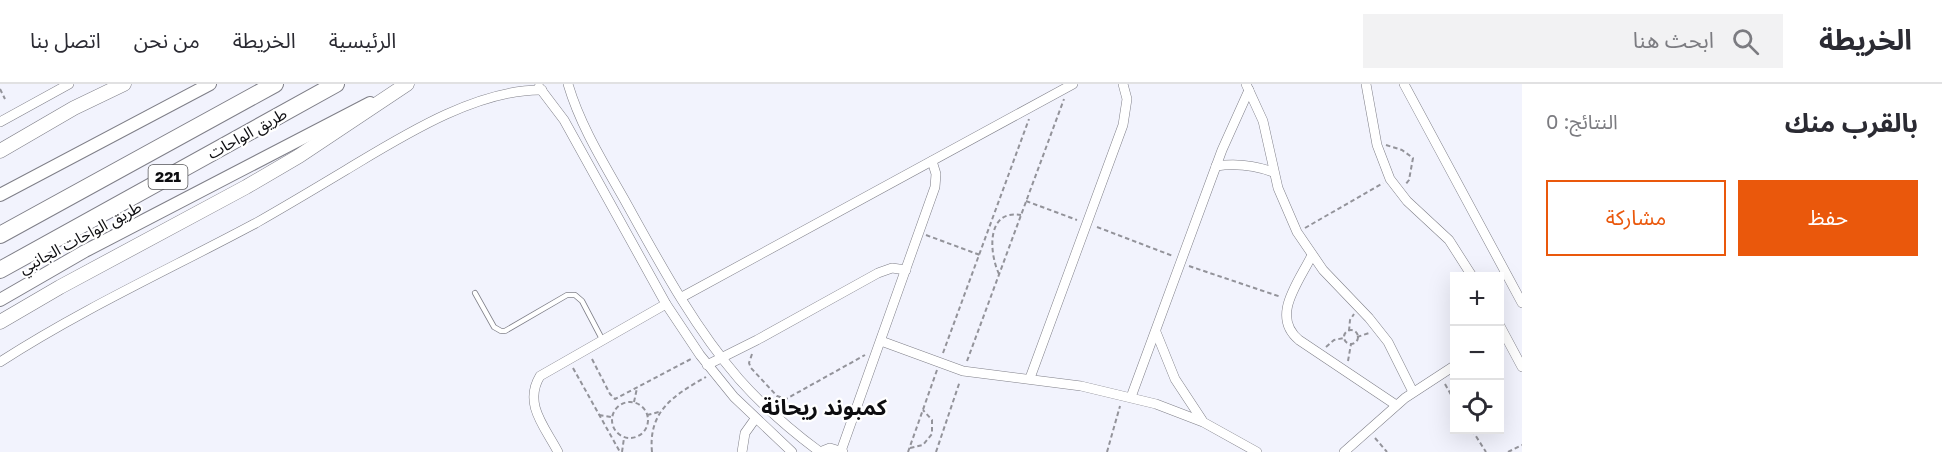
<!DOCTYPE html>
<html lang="ar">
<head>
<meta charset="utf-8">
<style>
  :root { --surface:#fff; --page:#f2f2f3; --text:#2b2b33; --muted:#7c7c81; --line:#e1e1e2; --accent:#ea580c }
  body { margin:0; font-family:"Golos Text","Noto Sans Arabic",sans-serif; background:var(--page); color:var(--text); direction:rtl }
  .controls { position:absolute; right:18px; bottom:18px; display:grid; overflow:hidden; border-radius:0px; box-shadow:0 6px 24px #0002 }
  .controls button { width:54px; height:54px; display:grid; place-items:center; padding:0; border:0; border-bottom:2px solid var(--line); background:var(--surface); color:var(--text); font:30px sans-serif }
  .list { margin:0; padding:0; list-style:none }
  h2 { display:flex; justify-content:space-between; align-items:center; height:78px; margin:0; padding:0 24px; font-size:26px }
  h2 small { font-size:20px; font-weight:400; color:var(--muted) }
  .actions { display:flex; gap:12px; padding:18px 24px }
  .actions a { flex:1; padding:14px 0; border:2px solid var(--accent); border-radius:0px; text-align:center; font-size:21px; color:var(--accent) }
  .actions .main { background:var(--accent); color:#fff }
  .icon { flex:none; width:33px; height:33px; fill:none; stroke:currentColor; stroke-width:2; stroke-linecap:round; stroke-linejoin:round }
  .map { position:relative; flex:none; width:1522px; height:368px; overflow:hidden; direction:ltr }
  header { display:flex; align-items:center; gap:36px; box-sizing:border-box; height:84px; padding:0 30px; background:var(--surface); border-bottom:2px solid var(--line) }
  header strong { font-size:28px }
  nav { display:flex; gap:33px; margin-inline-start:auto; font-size:21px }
  .search { width:420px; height:54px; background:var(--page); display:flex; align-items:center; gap:15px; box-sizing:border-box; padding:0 21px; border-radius:0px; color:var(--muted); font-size:22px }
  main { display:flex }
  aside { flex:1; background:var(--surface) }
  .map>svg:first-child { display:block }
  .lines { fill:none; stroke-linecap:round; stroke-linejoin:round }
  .lane-casing { stroke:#7f7f88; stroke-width:6 }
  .street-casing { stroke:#7f7f88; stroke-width:10 }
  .secondary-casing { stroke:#7f7f88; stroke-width:14 }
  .primary-casing { stroke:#7f7f88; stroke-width:15 }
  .highway-casing { stroke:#7f7f88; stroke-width:18 }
  .path { stroke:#93939a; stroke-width:2; stroke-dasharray:4.5 3; stroke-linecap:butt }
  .lane { stroke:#fff; stroke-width:4.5 }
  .street { stroke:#fff; stroke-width:9 }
  .secondary { stroke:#fff; stroke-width:12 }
  .primary { stroke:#fff; stroke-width:14 }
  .highway { stroke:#fff; stroke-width:16 }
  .labels { text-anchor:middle; stroke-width:4.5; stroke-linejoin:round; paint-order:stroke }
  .shield { fill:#fff; stroke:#565658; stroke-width:1.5 }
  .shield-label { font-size:15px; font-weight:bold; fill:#0d0d10 }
  .street-label { font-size:16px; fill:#0d0d10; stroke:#fff }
  .district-label { font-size:22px; font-weight:bold; fill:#0d0d10; stroke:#fff }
</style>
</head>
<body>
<header>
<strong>الخريطة</strong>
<div class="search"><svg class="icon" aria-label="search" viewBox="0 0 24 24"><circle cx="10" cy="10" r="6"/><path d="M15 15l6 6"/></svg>ابحث هنا</div>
<nav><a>الرئيسية</a><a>الخريطة</a><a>من نحن</a><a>اتصل بنا</a></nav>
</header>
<main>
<aside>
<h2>بالقرب منك<small>النتائج: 0</small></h2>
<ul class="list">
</ul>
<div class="actions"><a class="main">حفظ</a><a>مشاركة</a></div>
</aside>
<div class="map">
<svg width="1522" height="368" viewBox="0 0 1522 368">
  <rect width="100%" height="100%" fill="#f2f3fd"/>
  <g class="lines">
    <defs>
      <polyline id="lane" points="475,209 494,243 501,247 505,247 567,211 575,211 582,217 602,255"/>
      <g id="street">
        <path d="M568 0C580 41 603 78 624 115 658 176 693 242 739 295 763 322 790 346 820 368"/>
        <polyline points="1246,0 1263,37 1278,104 1297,148 1323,186 1369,234 1388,258 1413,308"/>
        <polyline points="1366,0 1377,61 1390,95 1407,117 1449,156 1472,192"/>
        <polyline points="1404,0 1522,219"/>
        <polyline points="539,3 564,36 666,220 700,271 734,313 792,368"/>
        <polyline points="0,38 69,0"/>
        <path d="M1216 82C1236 79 1254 81 1273 88"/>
        <path d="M1312 171C1299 198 1270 232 1299 256L1396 321"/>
        <polyline points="682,213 1073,0"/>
        <polyline points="1500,242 1522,283"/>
        <polyline points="1156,248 1175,295 1202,336"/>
        <polyline points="881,257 963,287 1081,302 1156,320 1203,338 1257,368"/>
        <path d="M0 278C82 225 170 185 256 139 286 122 316 104 346 86 401 53 476 5 542 6"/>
        <polyline points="707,281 757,256 878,189 892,184 906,186"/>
        <polyline points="1030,294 1123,41 1127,15 1123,0"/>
        <polyline points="1131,313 1222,66 1249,6"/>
        <polyline points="841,367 935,103 936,90 932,77"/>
        <path d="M558 368C545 343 523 320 540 292L666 220"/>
        <polyline points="742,368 745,349 755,335"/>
        <polyline points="820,368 830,364 843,368"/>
        <polyline points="1344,368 1405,314 1454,282"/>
      </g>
      <g id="secondary">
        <polyline points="0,111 210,0"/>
        <polyline points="0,216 85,167 370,19"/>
      </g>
      <g id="primary">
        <polyline points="0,67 74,24 124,0"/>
        <polyline points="0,238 60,203 246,103 299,72 407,0"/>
      </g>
      <g id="highway">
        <polyline points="0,151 275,0"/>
        <polyline points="0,186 336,0"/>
      </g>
    </defs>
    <use href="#lane" class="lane-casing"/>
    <use href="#street" class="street-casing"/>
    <use href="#secondary" class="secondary-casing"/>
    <use href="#primary" class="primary-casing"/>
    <use href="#highway" class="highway-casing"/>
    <g class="path">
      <polyline points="0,5 5,15"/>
      <polyline points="1386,61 1402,66 1413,74 1409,96 1405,101"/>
      <polyline points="1026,117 1077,136"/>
      <polyline points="1097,143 1173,172"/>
      <polyline points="1305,144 1383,99"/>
      <polyline points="926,151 980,171"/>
      <polyline points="1189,182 1281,213"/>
      <path d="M999 190C989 169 986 125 1021 131"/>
      <circle cx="1351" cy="253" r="7"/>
      <polyline points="1349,247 1350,236 1354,230"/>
      <polyline points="1357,253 1369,249"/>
      <polyline points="1326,263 1334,256 1344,254"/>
      <polyline points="943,269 1029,35"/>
      <polyline points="752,270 749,279 751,284 777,312 786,315 865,271"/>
      <polyline points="592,275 610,310 615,315 691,275"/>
      <polyline points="967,277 1064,15"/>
      <polyline points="1348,277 1351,260"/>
      <polyline points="573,284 620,368"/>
      <polyline points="1445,300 1454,316"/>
      <circle cx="630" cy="336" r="18"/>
      <polyline points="634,318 637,304"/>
      <polyline points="599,331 611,333"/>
      <polyline points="647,331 659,328"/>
      <polyline points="1472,346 1486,368"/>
      <polyline points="1375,354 1387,368"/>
      <polyline points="910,364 923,361 932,350 932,336 923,326"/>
      <polyline points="622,368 624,354"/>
      <path d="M652 368C648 327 674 311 706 293"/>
      <polyline points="908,368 937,286"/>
      <polyline points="936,368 960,297"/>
      <polyline points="1107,368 1120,322"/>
      <polyline points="1508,368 1522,361"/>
    </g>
    <use href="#lane" class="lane"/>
    <use href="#street" class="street"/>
    <use href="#secondary" class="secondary"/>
    <use href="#primary" class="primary"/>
    <use href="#highway" class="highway"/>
  </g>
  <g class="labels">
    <rect class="shield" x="148.5" y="81" width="39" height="24" rx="4.5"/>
    <g class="shield-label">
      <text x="168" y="98">221</text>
    </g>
    <g class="street-label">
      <text transform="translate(247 49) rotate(-29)" y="6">طريق الواحات</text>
      <text transform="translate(80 153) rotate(-28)" y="6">طريق الواحات الجانبي</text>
    </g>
    <g class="district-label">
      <text x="824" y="331">كمبوند ريحانة</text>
    </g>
  </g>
</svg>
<div class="controls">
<button>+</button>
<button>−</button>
<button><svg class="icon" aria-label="locate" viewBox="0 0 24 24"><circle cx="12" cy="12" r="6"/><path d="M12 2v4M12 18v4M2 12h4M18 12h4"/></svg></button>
</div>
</div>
</main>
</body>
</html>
